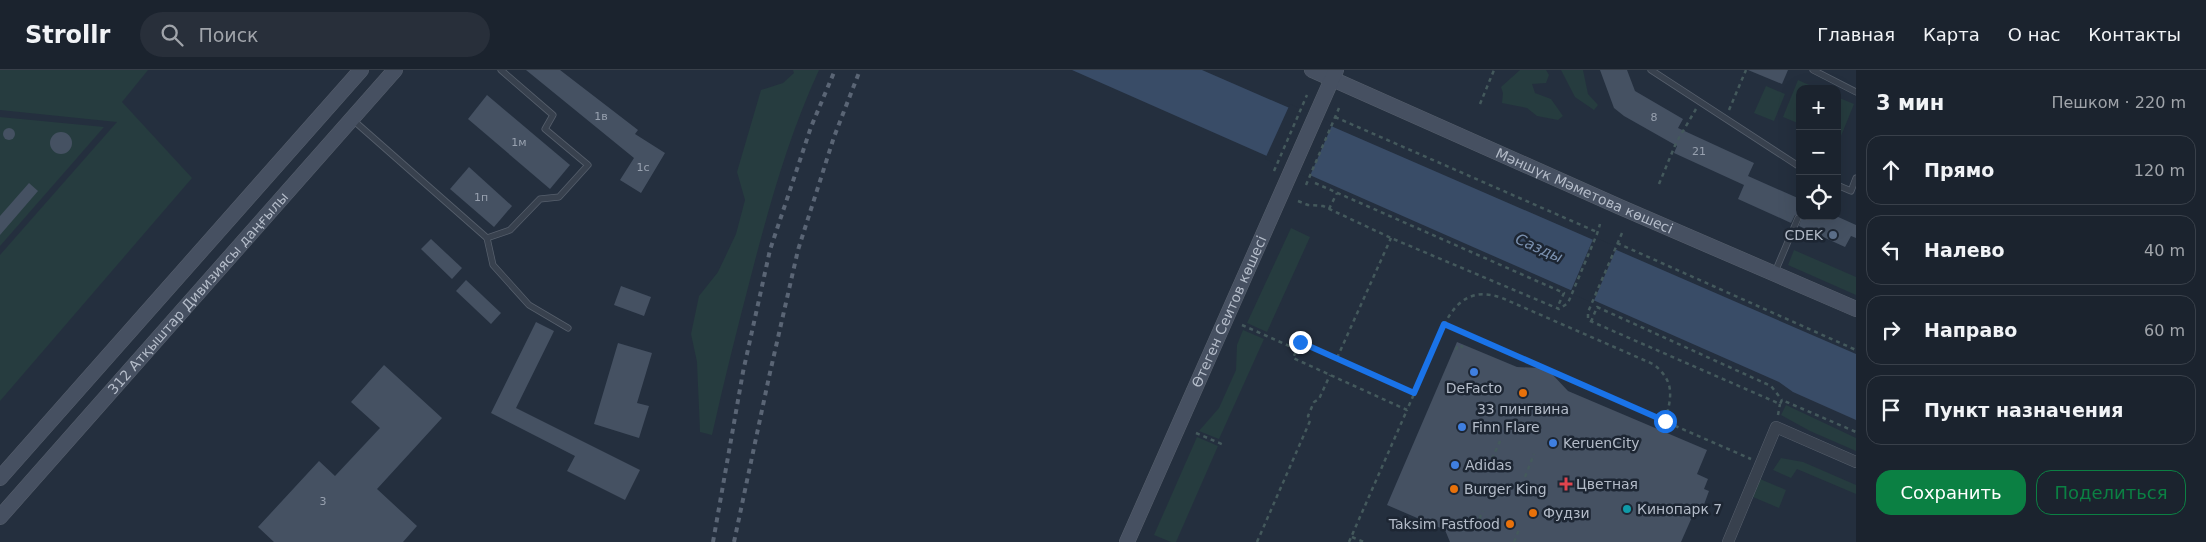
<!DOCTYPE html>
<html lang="ru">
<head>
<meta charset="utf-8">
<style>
  :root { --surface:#1b232e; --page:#282f3a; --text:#f1f3f6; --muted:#a0a4aa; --line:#39404a; --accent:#0b8043 }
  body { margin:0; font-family:"DejaVu Sans",sans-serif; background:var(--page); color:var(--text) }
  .controls { position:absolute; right:15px; top:15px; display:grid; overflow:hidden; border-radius:10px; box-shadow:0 5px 20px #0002 }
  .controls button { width:45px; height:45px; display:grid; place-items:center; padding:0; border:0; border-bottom:1px solid var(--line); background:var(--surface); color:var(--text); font:25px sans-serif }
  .stop { position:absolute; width:15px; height:15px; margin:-11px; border:4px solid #1a73e8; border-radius:50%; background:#fff }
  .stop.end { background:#1a73e8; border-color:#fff; box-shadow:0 1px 5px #0008 }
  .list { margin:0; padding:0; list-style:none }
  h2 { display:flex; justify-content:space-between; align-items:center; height:65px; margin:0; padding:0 20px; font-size:21px }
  h2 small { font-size:16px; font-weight:400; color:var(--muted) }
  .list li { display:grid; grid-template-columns:32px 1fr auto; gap:15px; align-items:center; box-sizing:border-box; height:70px; margin:0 10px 10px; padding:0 10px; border:1px solid var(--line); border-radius:15px }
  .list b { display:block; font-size:19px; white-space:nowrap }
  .list em { font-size:16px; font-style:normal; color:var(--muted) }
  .actions { display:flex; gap:10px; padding:15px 20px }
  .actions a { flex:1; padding:11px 0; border:1px solid var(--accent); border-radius:15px; text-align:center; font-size:18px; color:var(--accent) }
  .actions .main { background:var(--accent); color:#fff }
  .icon { flex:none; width:28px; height:28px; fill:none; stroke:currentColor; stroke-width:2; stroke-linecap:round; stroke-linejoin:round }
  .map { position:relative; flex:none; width:1856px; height:472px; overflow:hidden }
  header { display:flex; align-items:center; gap:30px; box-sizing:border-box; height:70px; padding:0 25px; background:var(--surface); border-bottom:1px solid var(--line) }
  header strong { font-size:24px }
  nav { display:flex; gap:28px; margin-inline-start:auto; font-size:18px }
  .search { width:350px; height:45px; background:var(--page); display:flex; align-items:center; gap:12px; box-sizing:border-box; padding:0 18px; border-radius:28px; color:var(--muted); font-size:19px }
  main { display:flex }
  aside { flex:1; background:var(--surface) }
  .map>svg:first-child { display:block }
  .green { fill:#263c3f }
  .water { fill:#394c67 }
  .pier { fill:#242f3e }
  .building { fill:#455162 }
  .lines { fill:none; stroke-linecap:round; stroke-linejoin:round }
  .lane-casing { stroke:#565f6c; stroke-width:7 }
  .street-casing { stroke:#565f6c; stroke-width:12 }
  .secondary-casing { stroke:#565f6c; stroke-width:16 }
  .path { stroke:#44595c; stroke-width:2.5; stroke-dasharray:4 4; stroke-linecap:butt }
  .lane { stroke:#38414e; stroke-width:5.5 }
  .street { stroke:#38414e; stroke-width:11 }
  .secondary { stroke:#465061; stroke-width:15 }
  .rail { stroke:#5a6575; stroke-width:4; stroke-dasharray:5 5; stroke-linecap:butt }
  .route { stroke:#1a73e8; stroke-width:6 }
  .service-dot { fill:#5c6f8a; stroke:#1d2633; stroke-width:2 }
  .shop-dot { fill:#3f7fe0; stroke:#1d2633; stroke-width:2 }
  .food-dot { fill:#e8710a; stroke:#1d2633; stroke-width:2 }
  .health-dot { fill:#e0444e; stroke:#1d2633; stroke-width:2 }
  .culture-dot { fill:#0f9aa8; stroke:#1d2633; stroke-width:2 }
  .labels { text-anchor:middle; stroke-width:5; stroke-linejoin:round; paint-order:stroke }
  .number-label { font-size:11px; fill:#98a1af }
  .street-label { font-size:14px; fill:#b4bcc9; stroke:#1d2633 }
  .poi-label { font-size:14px; fill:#b4bcc9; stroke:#1d2633; text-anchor:start }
  .water-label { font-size:15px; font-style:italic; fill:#7c92b1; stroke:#1d2633 }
</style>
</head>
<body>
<header>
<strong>Strollr</strong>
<div class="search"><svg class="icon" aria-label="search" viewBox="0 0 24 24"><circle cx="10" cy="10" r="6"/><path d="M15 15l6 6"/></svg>Поиск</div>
<nav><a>Главная</a><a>Карта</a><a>О нас</a><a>Контакты</a></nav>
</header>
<main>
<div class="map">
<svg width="1856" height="472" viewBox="0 0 1856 472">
  <rect width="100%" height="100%" fill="#242f3e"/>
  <g class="green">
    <polygon points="0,0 148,0 122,32 192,108 0,331 0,185 117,52 0,40"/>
    <path d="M793 0H819C789 65 770 133 752 202 738 256 724 310 712 365L700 362 697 292 691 264 699 226 718 202 736 164 745 130 737 102 761 20 783 13 794 3Z"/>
    <polygon points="1520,0 1546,0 1549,5 1546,13 1532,14 1535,23 1551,29 1563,46 1558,50 1537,46 1527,38 1502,33 1503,23 1501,17"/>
    <polygon points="1561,0 1583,0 1588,24 1598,35 1594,40 1575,27"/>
    <polygon points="1798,10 1818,19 1800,19 1800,54 1783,47"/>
    <polygon points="1766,16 1785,24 1774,51 1754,43"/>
    <polygon points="1837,27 1854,34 1839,71 1837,70"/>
    <polygon points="0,47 104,57 0,176"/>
    <polygon points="1291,158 1310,167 1267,262 1247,253"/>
    <polygon points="1794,180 1856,207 1856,225 1788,195"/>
    <polygon points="1243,260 1264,269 1219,369 1199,361 1219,338 1236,300 1237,275"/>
    <polygon points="1786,335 1856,368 1856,381 1810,361 1781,345"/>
    <polygon points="1197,367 1218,376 1176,472 1171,472 1154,465"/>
    <polygon points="1781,388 1803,392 1856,415 1856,424 1797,399 1791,408 1773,400"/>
    <polygon points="1760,409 1786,420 1779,438 1753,427"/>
  </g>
  <polygon class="water" points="1072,0 1202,0 1856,284 1856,350 1793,322 1779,312"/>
  <g class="pier">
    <polygon points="1290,34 1333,53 1309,108 1265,89"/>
    <polygon points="1594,167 1617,177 1593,233 1570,223"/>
  </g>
  <g class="building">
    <polygon points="526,0 560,0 638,60 635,64 665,83 641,123 620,110 634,88"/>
    <polygon points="1600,0 1627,0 1635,21 1683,49 1678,58 1754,93 1748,106 1800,129 1800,144 1795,145 1791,153 1738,129 1744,115 1674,83 1677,76 1624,46 1614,38"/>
    <polygon points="1748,0 1788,0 1782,14"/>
    <polygon points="487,25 570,95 550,119 468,49"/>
    <circle cx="9" cy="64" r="6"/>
    <circle cx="61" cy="73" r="11"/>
    <polygon points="469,97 512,136 494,157 450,119"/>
    <polygon points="29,113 38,121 0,165 0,146"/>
    <polygon points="1802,146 1836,146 1856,155 1856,168 1851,166 1845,177 1799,156"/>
    <polygon points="431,169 462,198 452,209 421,179"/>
    <polygon points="466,210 501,243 491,254 456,221"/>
    <polygon points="621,216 651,227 644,246 614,235"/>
    <polygon points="536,252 554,261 516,338 640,400 625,430 567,401 575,386 491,343"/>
    <polygon points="1457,272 1517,297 1540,298 1552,304 1568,321 1707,380 1697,404 1708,409 1704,419 1709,421 1702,440 1696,438 1681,472 1450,472 1445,460 1387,435"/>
    <polygon points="618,273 652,283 637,333 649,336 639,368 594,354"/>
    <polygon points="384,295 442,348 377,419 417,456 403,472 274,472 258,457 319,391 335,406 380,358 351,332"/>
  </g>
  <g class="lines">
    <defs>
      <g id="lane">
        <polyline points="1651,0 1800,97"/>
        <polyline points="1813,0 1856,22"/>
        <polyline points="353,50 487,168 493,195 529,235 568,258"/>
        <polyline points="1837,115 1851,121 1856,108"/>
        <polyline points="487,168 510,160 540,129 559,127 588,95 545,59 553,45 501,0"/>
        <polyline points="1775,202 1798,148"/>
      </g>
      <polyline id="street" points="1728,472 1776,357 1856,392"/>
      <g id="secondary">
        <path id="s1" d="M1312 0 1620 137 1856 239"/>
        <polyline points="0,408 361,0"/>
        <path id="s2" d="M0 447 395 0"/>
        <path id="s3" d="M1127 472 1336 0"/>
      </g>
    </defs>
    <use href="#lane" class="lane-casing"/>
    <use href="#street" class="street-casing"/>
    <use href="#secondary" class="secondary-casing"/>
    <g class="path">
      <polyline points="1480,34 1494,0"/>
      <polyline points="1729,40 1746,0"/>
      <polyline points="1335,47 1597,162"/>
      <polyline points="1274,101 1307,25"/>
      <polyline points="1315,113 1564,223 1557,238"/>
      <polyline points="1659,114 1676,73 1696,39"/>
      <polyline points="1306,115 1339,38"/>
      <polyline points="1298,131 1308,135 1323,136 1391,168 1559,239 1568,233 1597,164 1600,154"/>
      <polyline points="1329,139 1337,123"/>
      <polyline points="1622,163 1588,242 1588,250 1780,334 1782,330 1856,362"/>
      <polyline points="1617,173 1856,280"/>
      <polyline points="1591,252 1597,237 1771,316 1782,330"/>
      <polyline points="1242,255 1296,279"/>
      <polyline points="1456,280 1458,275 1463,277"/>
      <polyline points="1337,288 1391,168"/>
      <polyline points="1414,323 1300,272 1293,288 1407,340 1444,255"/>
      <polyline points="1778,345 1780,334"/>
      <path d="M1665 351C1672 326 1675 311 1653 294L1502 228C1474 218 1457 229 1444 255L1751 389"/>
      <polyline points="1196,363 1224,375"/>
      <polyline points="1492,389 1500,371"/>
      <polyline points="1525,407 1534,384"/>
      <polyline points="1476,456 1483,441"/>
      <polyline points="1352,467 1364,472"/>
      <polyline points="1257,472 1310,351 1308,346 1314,332 1319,329 1330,305"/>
      <polyline points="1349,472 1407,340"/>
      <polyline points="1514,472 1520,457"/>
    </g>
    <use href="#lane" class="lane"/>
    <use href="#street" class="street"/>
    <use href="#secondary" class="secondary"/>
    <g class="rail">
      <polyline points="713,472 743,302 770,180 811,57 835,0"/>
      <polyline points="734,472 769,307 798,180 834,67 860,0"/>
    </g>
  </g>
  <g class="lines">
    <polyline class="route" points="1300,272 1414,323 1444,254 1665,351"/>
  </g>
  <circle class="service-dot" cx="1833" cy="165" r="5"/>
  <g class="shop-dot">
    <circle cx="1474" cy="302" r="5"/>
    <circle cx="1462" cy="357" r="5"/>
    <circle cx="1553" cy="373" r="5"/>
    <circle cx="1455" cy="395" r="5"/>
  </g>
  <g class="food-dot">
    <circle cx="1523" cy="323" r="5"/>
    <circle cx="1454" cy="419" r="5"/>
    <circle cx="1533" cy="443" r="5"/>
    <circle cx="1510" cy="454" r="5"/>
  </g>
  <path class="health-dot" d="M1563.5 406.5h5v5h5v5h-5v5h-5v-5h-5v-5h5z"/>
  <circle class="culture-dot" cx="1627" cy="439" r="5"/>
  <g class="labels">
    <g class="number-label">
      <text x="601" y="50">1в</text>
      <text x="1654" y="51">8</text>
      <text x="519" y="76">1м</text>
      <text x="1699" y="85">21</text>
      <text x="643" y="101">1с</text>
      <text x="481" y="131">1п</text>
      <text x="323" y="435">3</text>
    </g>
    <g class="street-label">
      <text dy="5" stroke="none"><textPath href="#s1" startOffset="298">Мәншүк Мәметова көшесі</textPath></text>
      <text dy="5" stroke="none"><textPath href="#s2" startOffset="299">312 Атқыштар Дивизиясы даңғылы</textPath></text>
      <text dy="5" stroke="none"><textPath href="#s3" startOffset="252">Өтеген Сеитов көшесі</textPath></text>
    </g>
    <g class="poi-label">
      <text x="1823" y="170" text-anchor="end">CDEK</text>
      <text x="1474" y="323" text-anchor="middle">DeFacto</text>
      <text x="1523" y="344" text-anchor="middle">33 пингвина</text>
      <text x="1472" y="362">Finn Flare</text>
      <text x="1563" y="378">KeruenCity</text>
      <text x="1465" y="400">Adidas</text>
      <text x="1576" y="419">Цветная</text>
      <text x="1464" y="424">Burger King</text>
      <text x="1637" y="444">Кинопарк 7</text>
      <text x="1543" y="448">Фудзи</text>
      <text x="1500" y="459" text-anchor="end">Taksim Fastfood</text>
    </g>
    <g class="water-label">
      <text transform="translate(1539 178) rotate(24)" y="5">Сазды</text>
    </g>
  </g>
</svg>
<div class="controls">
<button>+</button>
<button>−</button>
<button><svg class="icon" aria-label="locate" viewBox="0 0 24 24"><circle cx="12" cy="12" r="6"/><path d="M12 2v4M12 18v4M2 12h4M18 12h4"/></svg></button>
</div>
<div class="stop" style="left:1665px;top:351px"></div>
<div class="stop end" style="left:1300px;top:272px"></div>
</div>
<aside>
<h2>3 мин<small>Пешком · 220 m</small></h2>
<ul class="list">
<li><svg class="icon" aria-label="ahead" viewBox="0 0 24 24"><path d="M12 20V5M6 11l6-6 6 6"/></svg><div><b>Прямо</b></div><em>120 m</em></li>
<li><svg class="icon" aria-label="left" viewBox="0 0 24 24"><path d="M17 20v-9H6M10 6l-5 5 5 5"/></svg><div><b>Налево</b></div><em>40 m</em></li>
<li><svg class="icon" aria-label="right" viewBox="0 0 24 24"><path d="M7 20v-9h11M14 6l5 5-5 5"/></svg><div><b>Направо</b></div><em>60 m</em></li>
<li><svg class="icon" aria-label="arrive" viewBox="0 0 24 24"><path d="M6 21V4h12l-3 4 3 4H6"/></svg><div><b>Пункт назначения</b></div></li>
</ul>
<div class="actions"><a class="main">Сохранить</a><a>Поделиться</a></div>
</aside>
</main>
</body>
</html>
